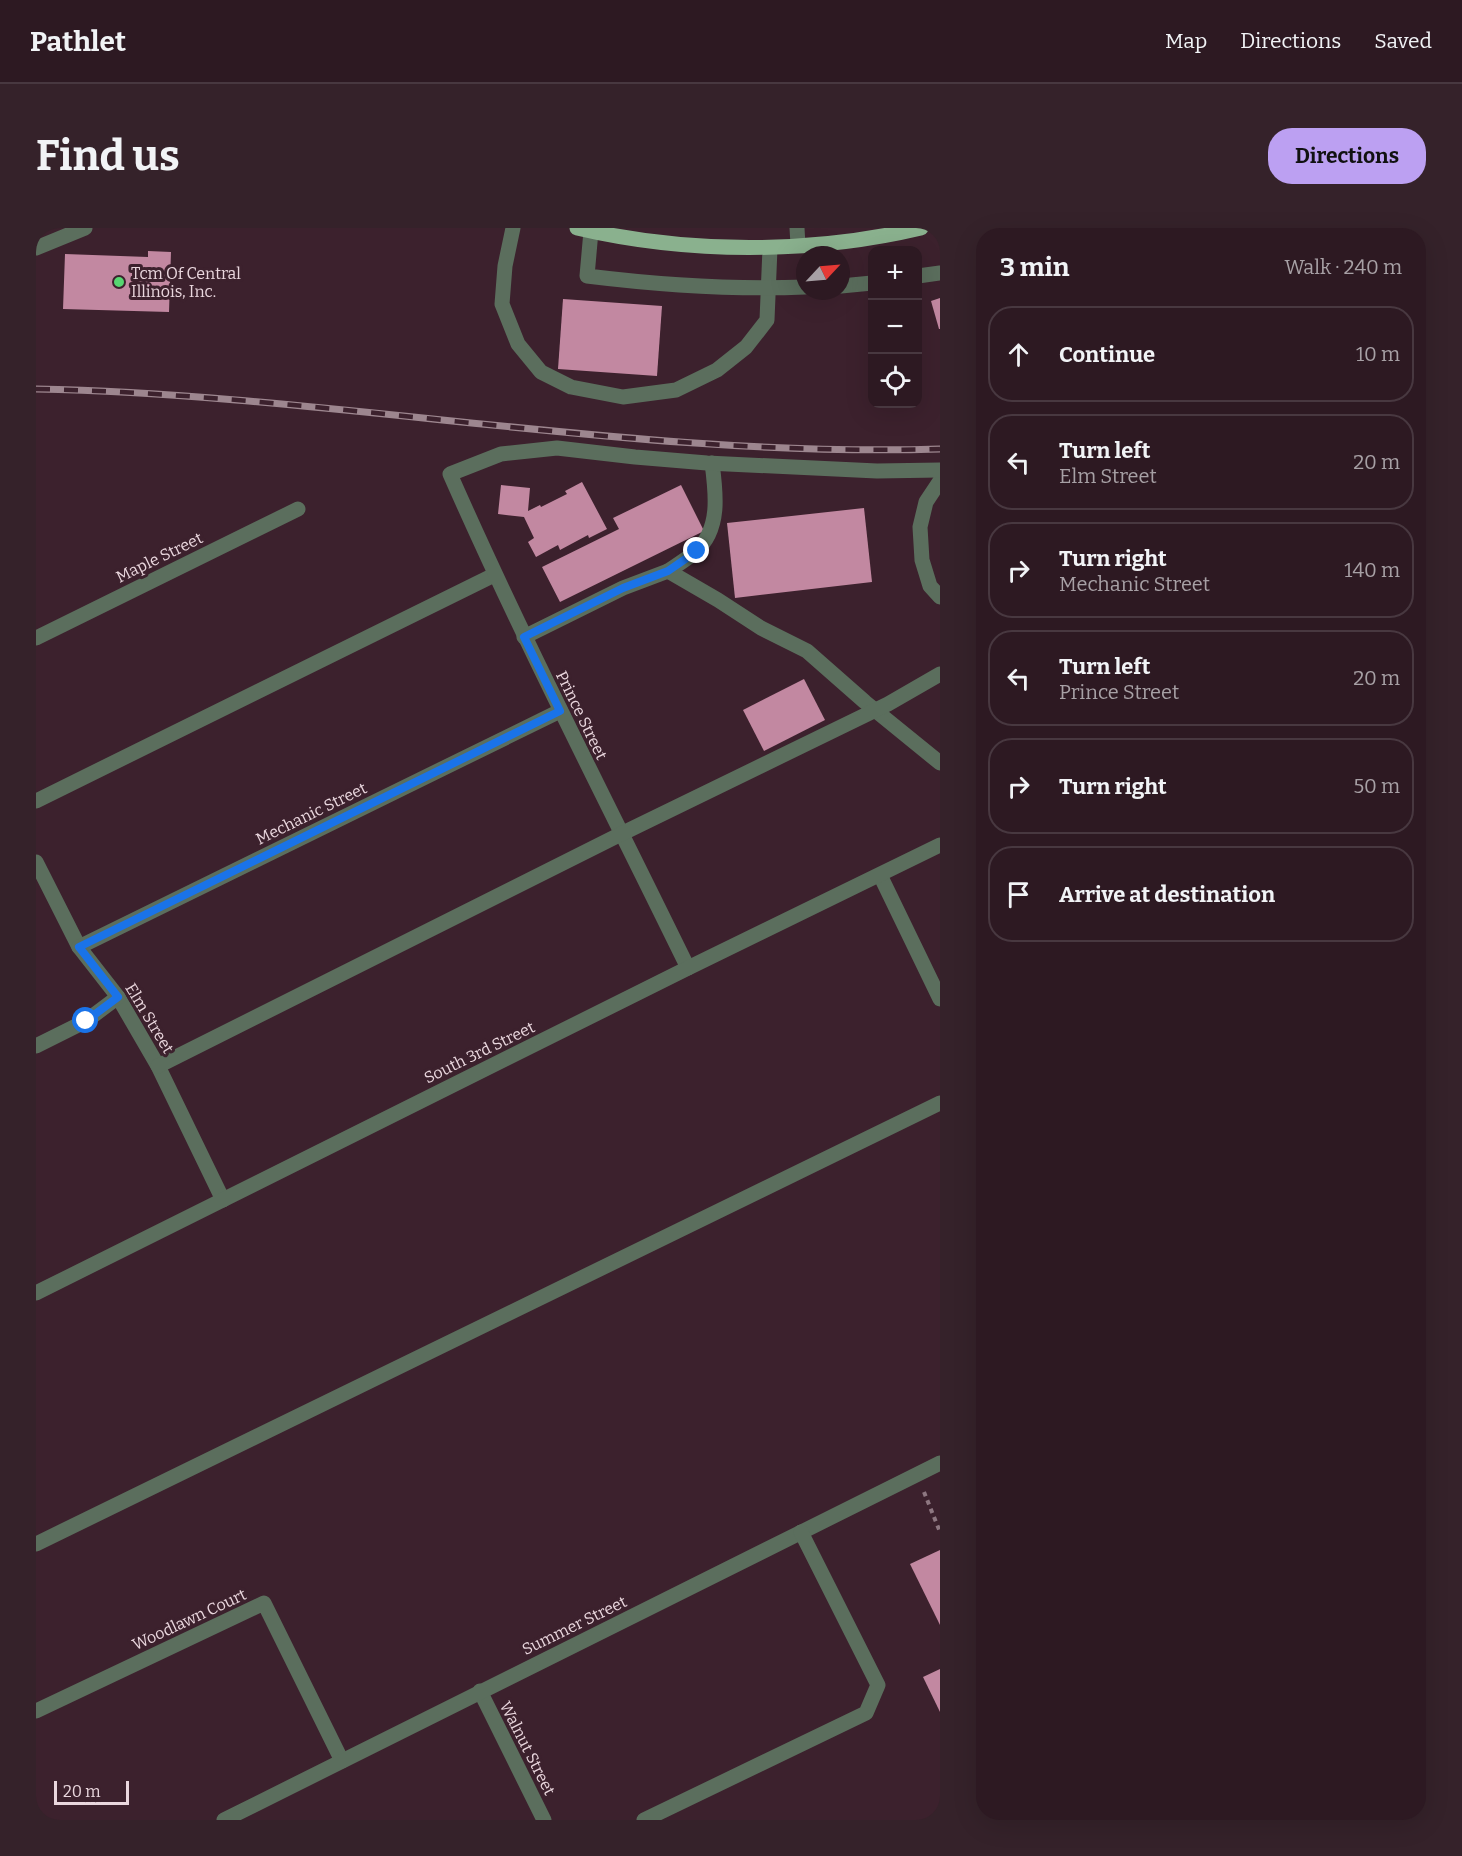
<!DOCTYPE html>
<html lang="en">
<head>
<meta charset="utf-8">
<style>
  :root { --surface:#2d1922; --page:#35222a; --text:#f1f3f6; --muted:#a7a0a5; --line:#483840; --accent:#bca0f2 }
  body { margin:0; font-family:Bitter,serif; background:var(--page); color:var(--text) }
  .controls { position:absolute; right:18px; top:18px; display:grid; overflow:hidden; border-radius:12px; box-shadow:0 6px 24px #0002 }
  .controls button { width:54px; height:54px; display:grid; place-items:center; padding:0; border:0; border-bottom:2px solid var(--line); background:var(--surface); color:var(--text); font:30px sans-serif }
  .compass { position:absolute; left:760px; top:18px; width:54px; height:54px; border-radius:50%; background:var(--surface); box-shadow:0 6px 24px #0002; rotate:64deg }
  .scale { position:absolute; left:18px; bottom:15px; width:75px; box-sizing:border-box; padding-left:6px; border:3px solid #ead7de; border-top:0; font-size:16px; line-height:21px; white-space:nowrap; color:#ead7de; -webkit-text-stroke:4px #3c212d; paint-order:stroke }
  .stop { position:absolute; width:18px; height:18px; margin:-14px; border:4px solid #1a73e8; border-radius:50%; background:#fff }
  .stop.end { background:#1a73e8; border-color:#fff; box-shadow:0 2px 6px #0008 }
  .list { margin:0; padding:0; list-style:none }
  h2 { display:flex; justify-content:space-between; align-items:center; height:78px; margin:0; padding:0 24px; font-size:26px }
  h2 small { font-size:20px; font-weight:400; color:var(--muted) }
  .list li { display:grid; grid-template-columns:39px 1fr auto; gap:18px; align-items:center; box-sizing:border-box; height:96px; margin:0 12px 12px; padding:0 12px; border:2px solid var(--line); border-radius:24px }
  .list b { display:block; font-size:22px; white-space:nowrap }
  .list p { margin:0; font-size:20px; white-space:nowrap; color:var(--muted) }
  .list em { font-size:20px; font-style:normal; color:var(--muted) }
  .icon { flex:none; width:33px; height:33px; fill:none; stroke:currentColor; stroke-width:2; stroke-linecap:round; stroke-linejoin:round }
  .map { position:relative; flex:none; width:904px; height:1592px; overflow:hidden; border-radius:24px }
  header { display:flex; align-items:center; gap:36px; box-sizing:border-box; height:84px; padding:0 30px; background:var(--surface); border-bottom:2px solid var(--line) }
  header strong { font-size:28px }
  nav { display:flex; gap:33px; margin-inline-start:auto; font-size:21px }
  .intro { display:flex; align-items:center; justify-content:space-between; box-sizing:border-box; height:144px; padding:0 36px }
  h1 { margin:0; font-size:42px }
  .button { padding:15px 27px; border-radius:24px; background:var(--accent); color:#111; font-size:21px; font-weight:700 }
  main { display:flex; gap:36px; padding:0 36px }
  aside { flex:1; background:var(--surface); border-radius:24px; box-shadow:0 6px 24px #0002 }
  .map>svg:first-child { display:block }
  .building { fill:#c288a1 }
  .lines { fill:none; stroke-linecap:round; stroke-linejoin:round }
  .path { stroke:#8e7781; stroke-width:4; stroke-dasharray:4.5 4.5; stroke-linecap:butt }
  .minor { stroke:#5b6e5d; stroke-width:15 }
  .major { stroke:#8ab18e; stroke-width:15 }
  .rail-casing { stroke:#9d868f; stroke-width:7 }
  .rail { stroke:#3c212d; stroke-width:4.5; stroke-dasharray:14; stroke-linecap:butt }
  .route { stroke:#1a73e8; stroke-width:8 }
  .poi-dot { fill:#56d671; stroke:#3c212d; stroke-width:2 }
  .labels { text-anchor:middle; stroke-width:6; stroke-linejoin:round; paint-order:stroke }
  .poi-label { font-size:16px; fill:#ead7de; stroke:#3c212d; text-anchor:start }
  .street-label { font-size:16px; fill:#ead7de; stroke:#3c212d }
</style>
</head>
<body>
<header>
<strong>Pathlet</strong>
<nav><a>Map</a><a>Directions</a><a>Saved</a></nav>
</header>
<div class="intro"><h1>Find us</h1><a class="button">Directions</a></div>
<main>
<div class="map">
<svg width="904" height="1592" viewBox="0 0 904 1592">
  <rect width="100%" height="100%" fill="#3c212d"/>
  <g class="building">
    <polygon points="112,23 135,24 133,84 27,81 29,26 112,29"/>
    <polygon points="904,70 904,101 903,101 895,73"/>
    <polygon points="527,71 626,78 621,148 522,141"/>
    <polygon points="546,254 571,301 553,310 552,307 524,322 522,317 500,329 492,314 498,310 488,289 462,286 465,257 494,260 492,283 504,277 505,279 531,266 529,263"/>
    <polygon points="645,257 668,303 524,374 506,339 583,301 577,290"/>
    <polygon points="828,280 836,354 699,370 691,295"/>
    <polygon points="768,451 789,492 728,523 707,482"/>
    <polygon points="904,1322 904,1397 874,1336"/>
    <polygon points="904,1441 904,1484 887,1449"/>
  </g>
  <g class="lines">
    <polyline class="path" points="888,1264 904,1304"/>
    <g class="minor">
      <polyline points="477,0 469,38 466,76 482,116 505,144 535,159 587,169 640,162 681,142 710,119 731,92 734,20"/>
      <polyline points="761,0 762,17"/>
      <path d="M555 3 551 48C624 57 696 62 769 59"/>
      <polyline points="0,20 49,0"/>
      <polyline points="882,48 904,45"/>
      <polyline points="805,58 836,55"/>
      <polyline points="904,253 890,274 884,299 886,332 894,358 904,369"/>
      <path d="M632 343C641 337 651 331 659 324 685 302 680 265 676 235"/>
      <polyline points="488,409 587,360 632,343 682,372 725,400 771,423 829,474 904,535"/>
      <polyline points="0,410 262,281"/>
      <polyline points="0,573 458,347"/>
      <polyline points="0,634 43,719 82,769 122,838 187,972"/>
      <polyline points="844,647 904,771"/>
      <polyline points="43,719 524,483"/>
      <path d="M652 740C572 576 488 414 414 246L465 226 521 220 599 229 671 235 841 243 904 242"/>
      <polyline points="0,818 50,793 82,769"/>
      <polyline points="122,838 585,606 852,476 904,446"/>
      <polyline points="0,1065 652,740 904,617"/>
      <polyline points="0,1316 904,875"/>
      <polyline points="444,1463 508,1592"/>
      <polyline points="0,1483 228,1375 306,1533"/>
      <polyline points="188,1592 904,1235"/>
      <polyline points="608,1592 830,1485 842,1457 765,1304"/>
    </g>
    <path class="major" d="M541 0C652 26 775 26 885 0"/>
    <defs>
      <path id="rail" d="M0 161C302 167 601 230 904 221"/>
    </defs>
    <use href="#rail" class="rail-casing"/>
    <use href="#rail" class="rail"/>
  </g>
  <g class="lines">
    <polyline class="route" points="50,793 82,769 43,719 524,483 488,409 587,360 632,343 661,323"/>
  </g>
  <circle class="poi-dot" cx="83" cy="54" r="6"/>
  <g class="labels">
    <g class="poi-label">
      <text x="95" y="51">Tcm Of Central<tspan x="95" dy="18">Illinois, Inc.</tspan></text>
    </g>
    <g class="street-label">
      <text transform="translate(123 329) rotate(-26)" y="6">Maple Street</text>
      <text transform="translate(546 487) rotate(64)" y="6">Prince Street</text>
      <text transform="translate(275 585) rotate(-26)" y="6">Mechanic Street</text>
      <text transform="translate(114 790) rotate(59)" y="6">Elm Street</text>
      <text transform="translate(443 824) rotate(-26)" y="6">South 3rd Street</text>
      <text transform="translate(153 1391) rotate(-25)" y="6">Woodlawn Court</text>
      <text transform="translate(538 1397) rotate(-26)" y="6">Summer Street</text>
      <text transform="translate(492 1520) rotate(63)" y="6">Walnut Street</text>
    </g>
  </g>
</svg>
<div class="controls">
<button>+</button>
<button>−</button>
<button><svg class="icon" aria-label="locate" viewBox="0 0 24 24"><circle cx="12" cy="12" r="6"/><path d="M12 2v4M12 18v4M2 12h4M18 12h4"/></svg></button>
</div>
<svg class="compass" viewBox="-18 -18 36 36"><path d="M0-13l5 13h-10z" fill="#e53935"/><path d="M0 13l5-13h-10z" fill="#a7a0a5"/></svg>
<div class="scale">20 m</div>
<div class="stop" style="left:50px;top:793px"></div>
<div class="stop end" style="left:661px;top:323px"></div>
</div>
<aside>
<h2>3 min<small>Walk · 240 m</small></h2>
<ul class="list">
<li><svg class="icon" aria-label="ahead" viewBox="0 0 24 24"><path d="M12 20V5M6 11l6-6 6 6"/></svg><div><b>Continue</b></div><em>10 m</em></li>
<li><svg class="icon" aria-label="left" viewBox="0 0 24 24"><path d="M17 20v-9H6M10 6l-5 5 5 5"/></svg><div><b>Turn left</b><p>Elm Street</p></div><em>20 m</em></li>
<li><svg class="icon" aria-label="right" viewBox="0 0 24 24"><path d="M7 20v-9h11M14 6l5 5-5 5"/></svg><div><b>Turn right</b><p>Mechanic Street</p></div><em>140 m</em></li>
<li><svg class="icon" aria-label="left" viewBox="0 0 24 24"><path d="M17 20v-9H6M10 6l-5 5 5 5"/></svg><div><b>Turn left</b><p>Prince Street</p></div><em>20 m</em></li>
<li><svg class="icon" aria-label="right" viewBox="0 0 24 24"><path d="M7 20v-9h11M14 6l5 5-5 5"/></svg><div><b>Turn right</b></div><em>50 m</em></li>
<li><svg class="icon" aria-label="arrive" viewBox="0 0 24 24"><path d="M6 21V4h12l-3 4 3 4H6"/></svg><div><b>Arrive at destination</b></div></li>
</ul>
</aside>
</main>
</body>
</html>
